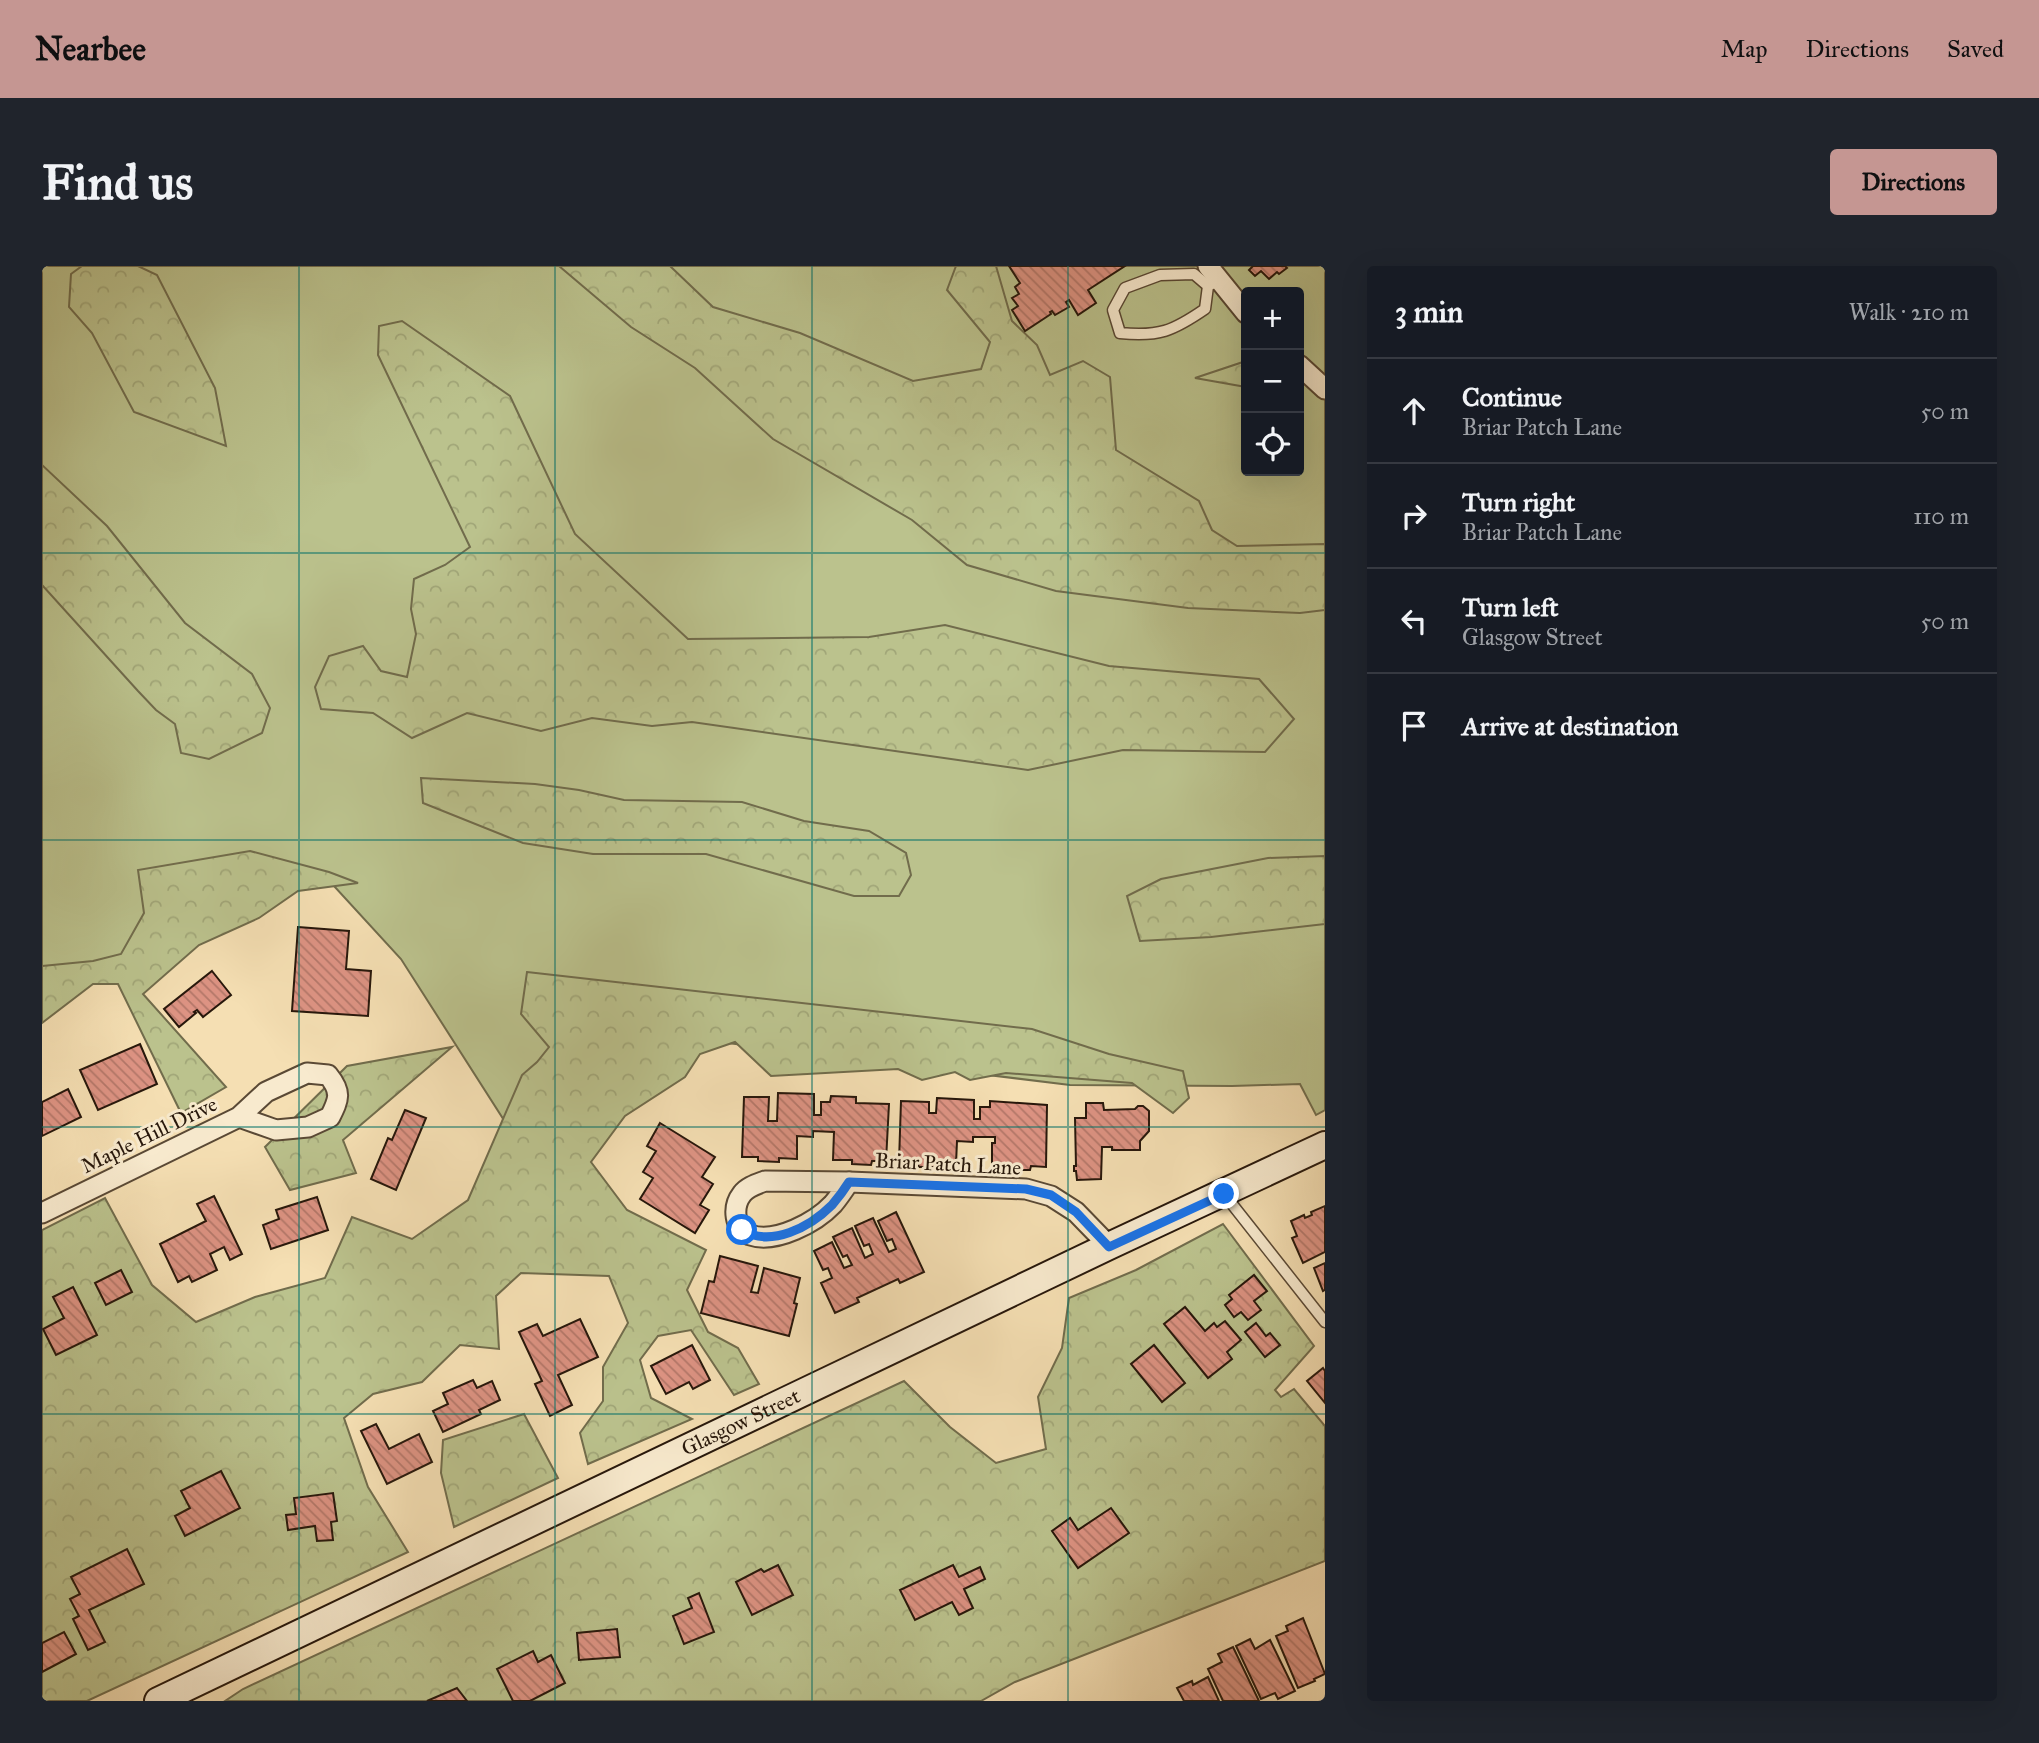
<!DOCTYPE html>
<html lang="en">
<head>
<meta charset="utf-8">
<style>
  :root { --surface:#171b24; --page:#20242c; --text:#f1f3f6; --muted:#9ea1a6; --line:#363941; --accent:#c59692 }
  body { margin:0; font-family:"IM FELL Great Primer",serif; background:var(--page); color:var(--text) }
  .controls { position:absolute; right:21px; top:21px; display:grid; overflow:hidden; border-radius:7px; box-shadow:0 7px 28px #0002 }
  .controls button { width:63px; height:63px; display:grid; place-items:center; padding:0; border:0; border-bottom:2px solid var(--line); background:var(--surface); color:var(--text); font:35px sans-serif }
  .stop { position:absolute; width:21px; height:21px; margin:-16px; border:5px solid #1a73e8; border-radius:50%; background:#fff }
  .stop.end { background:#1a73e8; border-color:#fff; box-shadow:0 2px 7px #0008 }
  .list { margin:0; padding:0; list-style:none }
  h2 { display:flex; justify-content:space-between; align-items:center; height:91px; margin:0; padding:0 28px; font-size:30px }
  h2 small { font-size:23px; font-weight:400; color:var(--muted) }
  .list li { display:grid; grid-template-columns:46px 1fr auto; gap:21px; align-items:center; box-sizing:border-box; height:105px; padding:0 28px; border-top:2px solid var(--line) }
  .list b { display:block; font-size:26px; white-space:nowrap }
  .list p { margin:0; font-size:23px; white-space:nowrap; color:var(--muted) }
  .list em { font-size:23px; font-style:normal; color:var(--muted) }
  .icon { flex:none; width:38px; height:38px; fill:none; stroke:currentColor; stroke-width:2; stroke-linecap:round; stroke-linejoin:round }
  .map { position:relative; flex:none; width:1283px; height:1435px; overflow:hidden; border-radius:7px }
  header { display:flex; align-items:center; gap:42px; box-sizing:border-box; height:98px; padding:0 35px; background:var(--accent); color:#111 }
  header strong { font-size:33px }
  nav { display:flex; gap:38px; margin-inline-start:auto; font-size:24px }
  .intro { display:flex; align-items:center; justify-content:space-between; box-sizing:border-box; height:168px; padding:0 42px }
  h1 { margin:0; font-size:49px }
  .button { padding:18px 32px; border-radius:7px; background:var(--accent); color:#111; font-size:24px; font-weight:700 }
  main { display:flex; gap:42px; padding:0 42px }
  aside { flex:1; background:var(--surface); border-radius:7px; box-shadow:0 7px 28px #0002 }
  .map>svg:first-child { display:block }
  .green { fill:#bbc28d; stroke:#716c4c; stroke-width:2; fill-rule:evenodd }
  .forest { fill:url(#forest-crowns); stroke:#716c4c; stroke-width:2 }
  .building { fill:url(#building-back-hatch); stroke:#27170b; stroke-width:2 }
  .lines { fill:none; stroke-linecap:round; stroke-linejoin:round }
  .lane-casing { stroke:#5a4935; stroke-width:13 }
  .street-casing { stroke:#5a4935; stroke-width:23 }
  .secondary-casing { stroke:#27170b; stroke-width:30 }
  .lane { stroke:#f8eace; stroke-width:10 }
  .street { stroke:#f8eace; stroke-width:19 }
  .secondary { stroke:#f8eace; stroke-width:26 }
  .route { stroke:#1a73e8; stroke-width:9 }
  .grid { fill:none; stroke:#0f766e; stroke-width:2; stroke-opacity:0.55 }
  .labels { text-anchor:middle; stroke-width:6; stroke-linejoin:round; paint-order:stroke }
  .street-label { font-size:21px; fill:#27170b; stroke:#f8eace }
</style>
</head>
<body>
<header>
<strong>Nearbee</strong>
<nav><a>Map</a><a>Directions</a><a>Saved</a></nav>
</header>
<div class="intro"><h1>Find us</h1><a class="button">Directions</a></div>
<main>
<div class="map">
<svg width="1283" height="1435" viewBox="0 0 1283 1435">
  <defs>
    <pattern id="forest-crowns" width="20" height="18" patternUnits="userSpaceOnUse" patternTransform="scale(1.75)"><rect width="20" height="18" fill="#bbc28d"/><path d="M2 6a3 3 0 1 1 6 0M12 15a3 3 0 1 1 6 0" fill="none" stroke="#a1a678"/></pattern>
    <pattern id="building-back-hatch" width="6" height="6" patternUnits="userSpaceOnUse" patternTransform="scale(1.75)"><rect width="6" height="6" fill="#dd9383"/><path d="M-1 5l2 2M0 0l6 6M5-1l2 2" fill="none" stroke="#b37769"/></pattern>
  </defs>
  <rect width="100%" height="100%" fill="#f5dfb3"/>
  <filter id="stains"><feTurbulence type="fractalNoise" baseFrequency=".00286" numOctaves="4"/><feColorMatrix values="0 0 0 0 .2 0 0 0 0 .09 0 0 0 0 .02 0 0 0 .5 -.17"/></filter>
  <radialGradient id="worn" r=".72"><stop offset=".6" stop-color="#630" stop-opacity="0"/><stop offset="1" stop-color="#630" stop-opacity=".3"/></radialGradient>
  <path class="green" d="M0 0H1283V844L1274 849 1258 818 1190 820 1028 819 661 774 495 906 359 693 281 608 0 739ZM1204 26H1257V205H1204Z"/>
  <g class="forest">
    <polygon points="40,0 96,0 115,9 173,122 184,180 92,146 50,67 27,41 29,8"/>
    <polygon points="517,0 628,0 671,41 758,67 871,115 939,103 948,76 905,24 914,0 954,0 970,55 995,79 1008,109 1041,95 1068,111 1074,184 1157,235 1170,264 1195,280 1283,278 1283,344 1258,347 1146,342 1014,325 925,299 870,254 731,173 653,102 589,61"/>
    <polygon points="360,55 468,130 533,268 646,373 827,371 903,359 1067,400 1217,413 1252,453 1223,486 1081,484 986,504 650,456 610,460 550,452 499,465 425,447 370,472 331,447 279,443 273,421 287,390 321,380 339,405 365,411 374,368 369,343 372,313 403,299 428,281 336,89 337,60"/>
    <polygon points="1204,95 1204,121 1153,112"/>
    <polygon points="0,199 65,260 143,357 210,408 228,442 220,467 167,493 139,487 133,458 114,444 96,425 0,319"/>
    <polygon points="379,512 493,518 537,524 582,534 700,536 762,555 827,565 864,587 869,609 857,630 812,630 664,588 551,588 481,577 381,537"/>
    <polygon points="208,585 287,606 316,617 256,625 217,652 157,679 101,728 184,821 139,847 76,718 51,718 0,757 0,700 51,695 79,688 102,647 96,604"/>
    <polygon points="1283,590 1283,658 1169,671 1098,675 1085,630 1119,613 1226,592"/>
    <polygon points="485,706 990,763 1067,788 1141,805 1147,832 1131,847 1090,817 964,807 928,814 913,806 880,814 856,803 729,810 693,776 658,788 643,811 583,850 549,896 585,944 664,984 645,1024 666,1066 696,1082 717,1118 692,1129 649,1064 616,1070 598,1094 609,1132 650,1153 546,1198 538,1167 561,1135 561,1101 586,1057 567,1010 479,1007 454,1030 457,1083 418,1079 380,1116 331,1128 302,1152 326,1221 366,1286 45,1435 0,1435 0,964 63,932 110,1019 154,1056 213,1031 283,1012 310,951 370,973 426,934 480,809 495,796 507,781 479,748"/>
    <polygon points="410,781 301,874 314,907 248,924 223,881 305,800"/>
    <polygon points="1181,958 1272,1080 1233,1124 1239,1131 1252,1123 1283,1160 1283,1295 973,1416 939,1435 183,1435 201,1423 862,1115 908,1161 954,1197 1004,1183 996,1131 1020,1082 1027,1032 1094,1004"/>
    <polygon points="482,1148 516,1212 412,1261 399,1207 401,1174"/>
  </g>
  <g class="building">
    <polygon points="967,0 1083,0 1046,24 1054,37 1036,49 1027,34 1024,36 1027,41 1013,49 1010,45 1008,46 1009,48 983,65 970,44 976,40 970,32 977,28 973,21 978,17"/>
    <polygon points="1211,0 1243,0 1245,2 1237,8 1235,6 1227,13 1219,5 1213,10 1207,4"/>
    <polygon points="256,661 307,665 304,703 329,705 326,750 250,745"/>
    <polygon points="170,705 189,729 161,751 155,744 152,746 154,747 137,761 122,743"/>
    <polygon points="98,778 115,818 56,844 38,804"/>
    <polygon points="26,823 39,851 0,870 0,836"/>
    <polygon points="736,827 772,828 772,849 779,849 779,836 788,836 789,830 814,831 814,837 847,838 844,895 830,895 829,899 810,898 810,894 791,894 792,866 771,865 771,871 755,870 755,893 737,892 737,896 716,895 716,891 700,891 702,831 727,831 726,855 735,855"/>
    <polygon points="895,832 932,834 932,853 938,853 938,841 948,841 948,835 1005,839 1004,901 989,900 988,904 969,904 969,899 950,899 950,877 953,877 953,871 931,871 931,876 915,875 914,898 896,897 896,901 876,901 877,897 857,896 859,835 887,836 887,847 894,847"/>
    <polygon points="1044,837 1061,837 1062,844 1093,843 1096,840 1101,840 1107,845 1107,865 1098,875 1098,884 1070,884 1070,881 1060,881 1059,913 1035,914 1034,905 1032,905 1032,900 1034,900 1033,852 1044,852"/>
    <polygon points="363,844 384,852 354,924 329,913 346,872 350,874"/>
    <polygon points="618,857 673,891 660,911 671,918 658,939 667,944 653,967 598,933 611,912 601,906 614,885 605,880"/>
    <polygon points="172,930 200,988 188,994 182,981 168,988 175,1004 150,1016 147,1010 136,1016 118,978 164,955 155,938"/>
    <polygon points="275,931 286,964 229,983 221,959 237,953 234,944"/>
    <polygon points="1283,940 1283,986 1261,997 1250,972 1255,970 1249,955 1262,949 1263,952 1270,949 1269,946"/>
    <polygon points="854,946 882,1006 858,1017 856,1013 815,1032 817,1036 793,1047 779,1017 790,1012 786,1002 781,1004 772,985 790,976 802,1002 810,999 805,989 801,991 791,971 810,962 823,992 831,988 827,978 822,980 813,960 831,952 847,986 854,983 850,973 845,975 836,955"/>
    <polygon points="678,990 716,1000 709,1026 716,1027 722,1002 758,1012 752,1037 755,1038 747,1070 659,1047 667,1015 672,1016"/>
    <polygon points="1283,997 1283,1024 1281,1025 1272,1002"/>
    <polygon points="79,1004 90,1026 64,1039 53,1017"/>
    <polygon points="1212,1009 1225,1025 1212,1035 1219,1044 1206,1054 1199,1046 1192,1051 1183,1039 1190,1033 1187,1029"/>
    <polygon points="31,1021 55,1069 14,1089 1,1063 22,1052 11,1031"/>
    <polygon points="1143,1041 1163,1065 1172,1057 1175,1061 1183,1055 1199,1074 1185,1086 1190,1093 1166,1112 1122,1058"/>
    <polygon points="538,1053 556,1091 516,1109 530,1139 508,1150 493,1118 500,1115 477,1066 495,1058 501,1070"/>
    <polygon points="1214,1057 1224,1070 1228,1067 1238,1079 1223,1091 1203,1066"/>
    <polygon points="650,1079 668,1114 651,1123 647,1116 624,1128 609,1100"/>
    <polygon points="1112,1079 1143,1117 1120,1136 1089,1098"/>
    <polygon points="1281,1102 1283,1105 1283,1137 1265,1115"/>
    <polygon points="431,1114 435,1122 450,1115 458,1134 437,1144 439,1148 401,1166 391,1145 406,1138 401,1127"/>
    <polygon points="334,1158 347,1183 377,1168 390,1196 345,1218 319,1165"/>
    <polygon points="179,1205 198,1242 143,1270 133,1250 148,1242 139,1225"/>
    <polygon points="291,1227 295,1255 289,1256 291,1274 275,1275 273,1260 246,1264 244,1249 254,1248 252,1232"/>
    <polygon points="1069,1242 1087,1267 1036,1302 1010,1265 1028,1252 1036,1264"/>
    <polygon points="85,1283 102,1318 47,1344 63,1376 46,1384 31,1353 37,1350 28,1333 38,1328 29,1311"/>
    <polygon points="736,1299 751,1329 710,1349 694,1316 719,1303 722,1306"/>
    <polygon points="911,1299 917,1311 938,1301 943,1313 922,1323 931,1342 917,1349 910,1336 873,1354 858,1324"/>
    <polygon points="657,1327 672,1366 642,1378 631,1350 650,1342 646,1332"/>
    <polygon points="1261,1352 1283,1408 1272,1413 1273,1415 1256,1422 1234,1370 1246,1365 1244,1360"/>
    <polygon points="575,1363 578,1391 537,1394 535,1367"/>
    <polygon points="22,1366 34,1388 0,1406 0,1377"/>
    <polygon points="1208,1373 1213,1383 1228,1374 1253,1425 1236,1433 1233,1427 1219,1433 1194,1380"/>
    <polygon points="1191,1381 1217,1435 1181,1435 1166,1403 1180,1396 1176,1388"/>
    <polygon points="491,1385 496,1396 509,1389 523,1417 488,1435 471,1435 455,1403"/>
    <polygon points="1166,1411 1177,1435 1142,1435 1135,1422 1150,1415 1151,1419"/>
    <polygon points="415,1422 425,1435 385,1435"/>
  </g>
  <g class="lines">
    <defs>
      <g id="lane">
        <path d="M1166 20 1152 8 1118 9 1083 22 1071 44 1078 67C1117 71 1131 65 1163 43L1166 20 1177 14"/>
        <polyline points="1182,928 1283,1056"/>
      </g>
      <g id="street">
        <polyline points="1166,0 1204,47"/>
        <polyline points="1257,99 1283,123"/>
        <path d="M723 915 807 916C802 923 797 931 791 938 774 956 734 978 708 969 692 963 690 941 700 928 705 921 715 918 723 915Z"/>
        <polyline points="807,916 984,923 1009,930 1034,946 1067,980"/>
        <path d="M0 947 197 851 224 826 265 807 286 809C300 826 297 833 288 851L266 861 234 864 197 851"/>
      </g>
      <g id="secondary">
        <path id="s1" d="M116 1435 1067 980 1283 879"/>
      </g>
    </defs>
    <use href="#lane" class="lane-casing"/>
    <use href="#street" class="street-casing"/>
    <use href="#secondary" class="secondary-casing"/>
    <use href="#lane" class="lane"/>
    <use href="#street" class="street"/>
    <use href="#secondary" class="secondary"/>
  </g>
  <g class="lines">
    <path class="route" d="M700 964C729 982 768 961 790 939 796 932 802 924 807 916L984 923 1009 929 1034 946 1067 981 1182 928"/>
  </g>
  <path class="grid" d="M257 0V1435M513 0V1435M770 0V1435M1026 0V1435M0 287H1283M0 574H1283M0 861H1283M0 1148H1283"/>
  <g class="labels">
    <g class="street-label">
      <text transform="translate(107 869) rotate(-26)" y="7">Maple Hill Drive</text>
      <text transform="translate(906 898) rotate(3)" y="7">Briar Patch Lane</text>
      <text dy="7" stroke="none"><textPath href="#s1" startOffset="646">Glasgow Street</textPath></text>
    </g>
  </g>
  <rect width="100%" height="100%" filter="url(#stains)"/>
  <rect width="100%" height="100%" fill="url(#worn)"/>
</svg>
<div class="controls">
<button>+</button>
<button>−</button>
<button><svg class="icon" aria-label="locate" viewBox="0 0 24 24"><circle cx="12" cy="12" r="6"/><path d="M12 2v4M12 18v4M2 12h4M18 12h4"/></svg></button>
</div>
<div class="stop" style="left:700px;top:964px"></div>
<div class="stop end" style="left:1182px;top:928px"></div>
</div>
<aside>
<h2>3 min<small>Walk · 210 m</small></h2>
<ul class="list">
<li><svg class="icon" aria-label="ahead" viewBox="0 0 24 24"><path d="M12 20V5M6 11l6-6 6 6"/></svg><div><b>Continue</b><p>Briar Patch Lane</p></div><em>50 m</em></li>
<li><svg class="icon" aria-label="right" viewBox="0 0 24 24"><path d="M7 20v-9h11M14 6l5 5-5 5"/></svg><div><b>Turn right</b><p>Briar Patch Lane</p></div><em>110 m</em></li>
<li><svg class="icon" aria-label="left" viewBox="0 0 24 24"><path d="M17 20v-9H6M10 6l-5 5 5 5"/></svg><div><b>Turn left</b><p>Glasgow Street</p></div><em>50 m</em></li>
<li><svg class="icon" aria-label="arrive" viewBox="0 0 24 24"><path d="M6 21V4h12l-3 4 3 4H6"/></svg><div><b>Arrive at destination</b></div></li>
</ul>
</aside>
</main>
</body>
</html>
